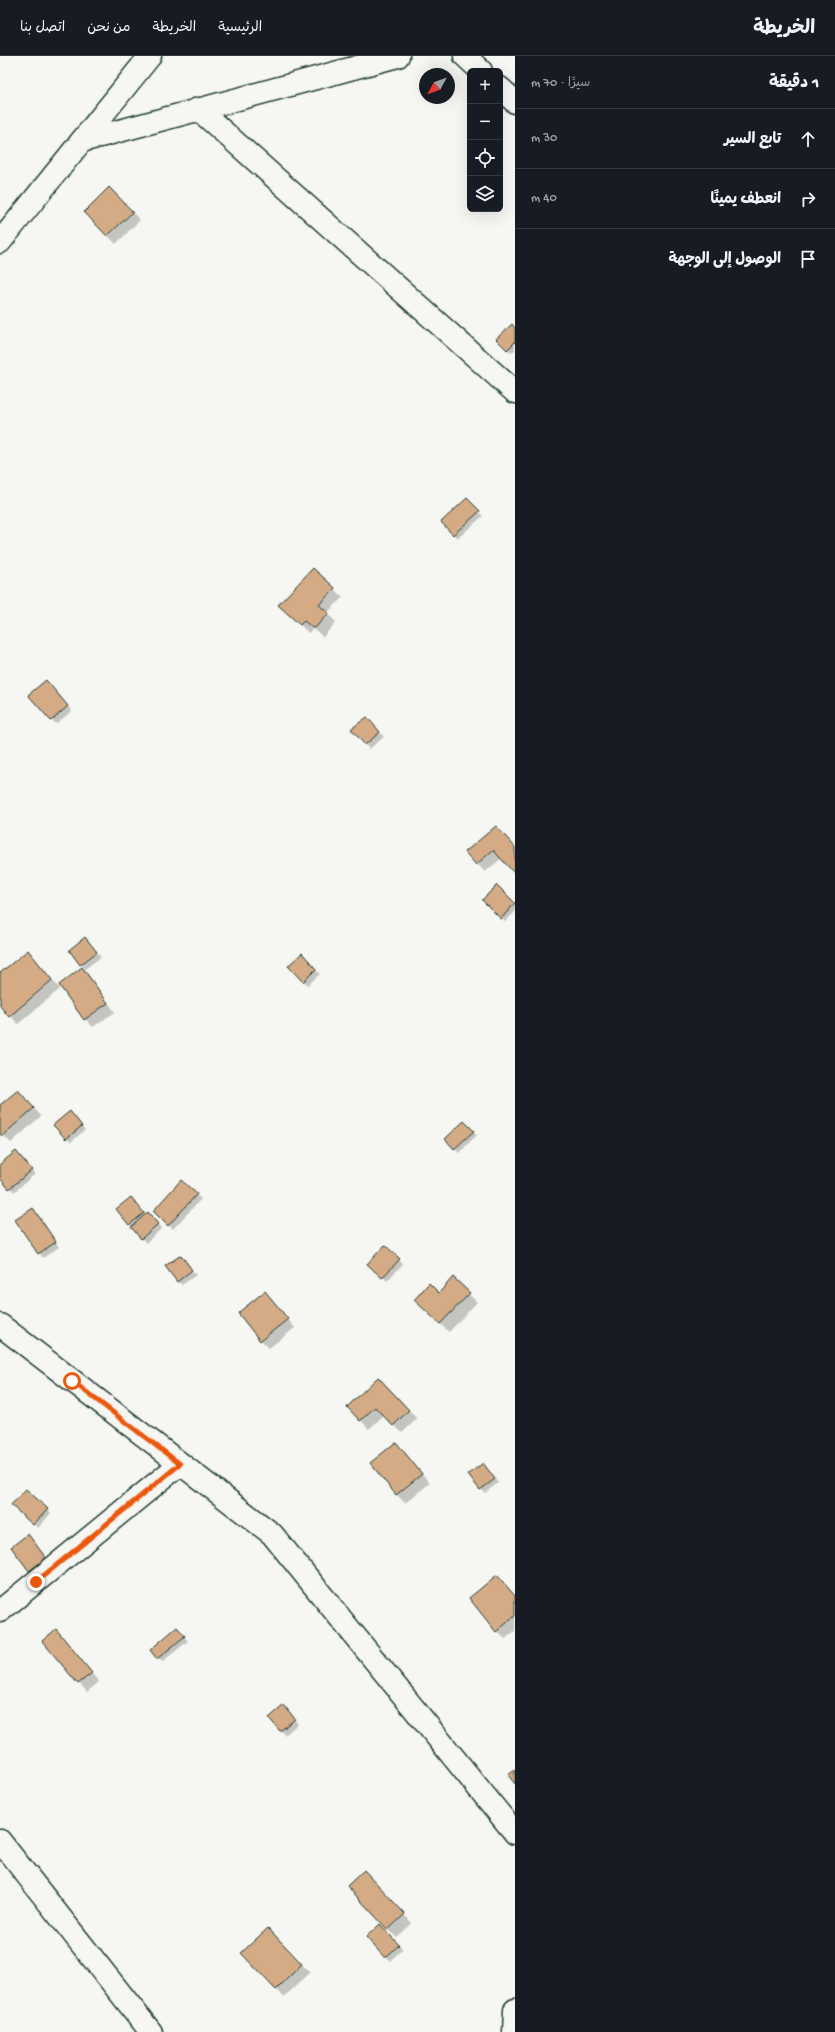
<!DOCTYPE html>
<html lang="ar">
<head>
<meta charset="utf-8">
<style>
  :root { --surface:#171b24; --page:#242831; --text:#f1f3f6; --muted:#9ea1a6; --line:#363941 }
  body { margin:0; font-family:"Gochi Hand","Playpen Sans Arabic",sans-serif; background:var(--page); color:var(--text); direction:rtl }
  .controls { position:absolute; right:12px; top:12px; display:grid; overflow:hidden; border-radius:6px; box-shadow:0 4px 16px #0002 }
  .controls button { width:36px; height:36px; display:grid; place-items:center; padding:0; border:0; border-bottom:1px solid var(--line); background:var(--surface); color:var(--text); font:20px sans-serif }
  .compass { position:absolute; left:419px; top:12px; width:36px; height:36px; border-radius:50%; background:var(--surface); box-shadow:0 4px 16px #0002; rotate:229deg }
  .stop { position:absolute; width:12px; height:12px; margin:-9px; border:3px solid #ea580c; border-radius:50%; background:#fff }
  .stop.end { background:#ea580c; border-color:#fff; box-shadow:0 1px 4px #0008 }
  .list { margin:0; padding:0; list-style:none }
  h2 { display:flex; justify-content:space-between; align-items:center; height:52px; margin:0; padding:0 16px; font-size:17px }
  h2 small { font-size:13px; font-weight:400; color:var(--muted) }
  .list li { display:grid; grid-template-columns:26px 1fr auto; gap:12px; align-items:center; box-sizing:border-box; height:60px; padding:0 16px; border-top:1px solid var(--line) }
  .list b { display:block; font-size:15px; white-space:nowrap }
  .list em { font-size:13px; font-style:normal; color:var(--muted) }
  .icon { flex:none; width:22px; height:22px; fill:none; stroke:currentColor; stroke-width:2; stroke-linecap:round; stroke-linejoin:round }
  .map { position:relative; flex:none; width:515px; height:1976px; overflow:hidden; direction:ltr }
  header { display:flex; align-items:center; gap:24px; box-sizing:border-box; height:56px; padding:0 20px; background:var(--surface); border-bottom:1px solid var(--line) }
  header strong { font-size:19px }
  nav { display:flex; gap:22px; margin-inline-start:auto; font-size:14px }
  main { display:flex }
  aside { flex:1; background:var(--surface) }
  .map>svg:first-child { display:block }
  .shadow { fill:#0003 }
  .building { fill:#d5ab86; stroke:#1f3d34 }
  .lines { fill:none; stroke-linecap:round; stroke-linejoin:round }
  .street-casing { stroke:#1f3d34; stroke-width:25 }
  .street { stroke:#f6f6f2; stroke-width:22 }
  .route { stroke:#ea580c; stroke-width:5 }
</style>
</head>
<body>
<header>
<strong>الخريطة</strong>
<nav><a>الرئيسية</a><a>الخريطة</a><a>من نحن</a><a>اتصل بنا</a></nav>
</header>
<main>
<aside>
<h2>1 دقيقة<small>سيرًا · 70 m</small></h2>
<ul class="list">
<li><svg class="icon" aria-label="ahead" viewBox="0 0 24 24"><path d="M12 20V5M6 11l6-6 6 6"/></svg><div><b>تابع السير</b></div><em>30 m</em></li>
<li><svg class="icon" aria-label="right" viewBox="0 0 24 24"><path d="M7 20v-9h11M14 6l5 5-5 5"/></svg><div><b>انعطف يمينًا</b></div><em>40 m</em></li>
<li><svg class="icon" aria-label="arrive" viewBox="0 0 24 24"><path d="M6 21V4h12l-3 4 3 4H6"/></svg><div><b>الوصول إلى الوجهة</b></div></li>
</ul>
</aside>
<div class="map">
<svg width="515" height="1976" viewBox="0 0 515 1976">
  <rect width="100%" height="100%" fill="#f6f6f2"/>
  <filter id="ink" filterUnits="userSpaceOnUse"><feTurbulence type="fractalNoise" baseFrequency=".025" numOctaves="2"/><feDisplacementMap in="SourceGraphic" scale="8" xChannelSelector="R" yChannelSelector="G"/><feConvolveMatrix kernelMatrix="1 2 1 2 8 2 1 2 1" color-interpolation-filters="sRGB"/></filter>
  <g filter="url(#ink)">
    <g class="shadow">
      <polygon points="109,133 140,164 116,188 85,156"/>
      <polygon points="515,273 515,294 511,297 498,283"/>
      <polygon points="467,444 483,460 458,482 443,466"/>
      <polygon points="313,513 343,541 327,557 336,566 323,581 313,572 309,577 288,558"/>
      <polygon points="50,629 72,655 56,668 52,664"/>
      <polygon points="371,666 384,681 369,693 353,674"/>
      <polygon points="496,771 515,791 515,817 502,802 485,816 477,808"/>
      <polygon points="497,830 515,848 515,856 505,866 484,844"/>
      <polygon points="89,886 101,901 85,913 70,894"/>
      <polygon points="28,895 60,933 18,968 0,948 0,918"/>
      <polygon points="306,902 320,918 308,929 289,910"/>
      <polygon points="82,913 90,921 115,956 93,971 85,963"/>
      <polygon points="26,1043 41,1060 11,1087 0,1076 0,1051"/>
      <polygon points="74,1061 85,1074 71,1086 67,1082"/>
      <polygon points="464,1066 477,1079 459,1097 446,1083"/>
      <polygon points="20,1100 35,1118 14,1136 0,1120 0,1109"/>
      <polygon points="181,1125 201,1143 173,1173 154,1155"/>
      <polygon points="135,1146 146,1159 148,1157 162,1172 146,1187 130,1168"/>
      <polygon points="33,1153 59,1191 43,1202 16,1164"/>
      <polygon points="385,1191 403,1208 387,1225 369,1208"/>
      <polygon points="181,1200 196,1219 182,1229 177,1225"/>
      <polygon points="453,1223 477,1246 449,1276 423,1252"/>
      <polygon points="265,1236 295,1272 269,1292 261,1284"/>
      <polygon points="387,1330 417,1363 402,1377 384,1359 369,1373 348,1351"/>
      <polygon points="396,1387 430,1427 405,1447 396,1438"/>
      <polygon points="487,1413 498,1427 485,1437 481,1433"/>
      <polygon points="13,1449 47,1453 51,1457 38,1472"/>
      <polygon points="28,1479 49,1506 33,1518 29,1514"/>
      <polygon points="497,1520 515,1540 515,1575 505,1583 497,1575"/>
      <polygon points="56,1575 99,1626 87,1636 43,1585"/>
      <polygon points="181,1577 188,1585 162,1606 152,1594"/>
      <polygon points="288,1655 298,1668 285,1679 271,1662"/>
      <polygon points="372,1824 412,1867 396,1881 388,1873"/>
      <polygon points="380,1869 403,1893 390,1905 386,1901"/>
      <polygon points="277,1881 310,1917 284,1941 276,1933"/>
    </g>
    <g class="building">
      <polygon points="109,131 133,156 107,180 84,156"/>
      <polygon points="512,268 515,272 515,286 507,294 496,283"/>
      <polygon points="467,442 480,455 453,479 441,466"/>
      <polygon points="313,512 335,532 319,549 329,557 314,573 304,565 300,569 278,549"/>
      <polygon points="46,624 68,650 51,665 28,639"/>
      <polygon points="367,661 380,676 365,689 351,673"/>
      <polygon points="496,770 515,791 515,818 493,794 476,809 465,796"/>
      <polygon points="497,829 515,847 501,863 482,844"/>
      <polygon points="85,881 97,896 80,909 69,894"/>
      <polygon points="28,894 52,924 9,961 0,950 0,917"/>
      <polygon points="302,897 316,913 303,926 288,910"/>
      <polygon points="82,911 108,947 84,964 59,929"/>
      <polygon points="18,1034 34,1052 2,1080 0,1078 0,1049"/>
      <polygon points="70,1055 82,1070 66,1083 53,1069"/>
      <polygon points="464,1065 474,1075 454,1093 445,1083"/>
      <polygon points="16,1095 32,1114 9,1133 0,1122 0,1108"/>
      <polygon points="181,1124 197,1138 168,1170 153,1155"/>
      <polygon points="131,1141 144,1157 129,1169 116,1153"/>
      <polygon points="33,1152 56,1186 38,1198 15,1164"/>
      <polygon points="148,1156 158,1168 141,1183 131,1171"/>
      <polygon points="385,1189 400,1203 382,1222 367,1208"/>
      <polygon points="181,1199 192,1214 177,1226 165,1210"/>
      <polygon points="453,1221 470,1237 440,1268 414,1244 429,1227 439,1237"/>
      <polygon points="265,1235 288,1263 260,1285 238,1257"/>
      <polygon points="378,1321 409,1354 393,1370 375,1351 360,1365 347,1351"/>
      <polygon points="396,1386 422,1418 396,1439 370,1407"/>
      <polygon points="483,1407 495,1423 480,1434 468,1419"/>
      <polygon points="26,1433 48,1453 33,1469 11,1449"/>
      <polygon points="28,1478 46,1502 29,1515 11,1491"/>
      <polygon points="497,1519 515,1540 515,1560 496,1576 469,1542"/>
      <polygon points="177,1571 185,1580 157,1603 150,1594"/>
      <polygon points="56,1573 92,1617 78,1628 42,1585"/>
      <polygon points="284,1649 295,1663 280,1675 269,1662"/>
      <polygon points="515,1714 515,1728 508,1719"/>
      <polygon points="364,1814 405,1858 388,1874 347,1830"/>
      <polygon points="380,1868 399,1889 385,1902 366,1881"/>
      <polygon points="268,1872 302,1908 276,1934 241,1897"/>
    </g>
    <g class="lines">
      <defs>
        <g id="street">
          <polyline points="465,0 481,15"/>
          <polyline points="500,32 515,46"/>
          <polyline points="198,53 515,336"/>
          <polyline points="82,85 398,0"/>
          <polyline points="0,186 150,0"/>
          <polyline points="0,1269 272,1478 515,1777"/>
          <polyline points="0,1555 180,1408"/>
          <polyline points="0,1785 151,1976"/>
          <polyline points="514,1976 515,1954"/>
        </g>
      </defs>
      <use href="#street" class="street-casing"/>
      <use href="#street" class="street"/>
    </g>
  </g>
  <g class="lines" filter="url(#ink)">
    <polyline class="route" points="36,1526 180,1408 72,1325"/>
  </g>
</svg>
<div class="controls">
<button>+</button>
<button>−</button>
<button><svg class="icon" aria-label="locate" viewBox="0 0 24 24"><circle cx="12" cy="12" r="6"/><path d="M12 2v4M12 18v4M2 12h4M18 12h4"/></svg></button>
<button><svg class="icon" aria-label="layers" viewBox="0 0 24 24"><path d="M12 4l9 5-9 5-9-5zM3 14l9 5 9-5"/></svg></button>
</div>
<svg class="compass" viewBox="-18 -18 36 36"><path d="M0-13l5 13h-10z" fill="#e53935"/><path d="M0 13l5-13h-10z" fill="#9ea1a6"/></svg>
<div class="stop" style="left:72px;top:1325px"></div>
<div class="stop end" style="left:36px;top:1526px"></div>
</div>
</main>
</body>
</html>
